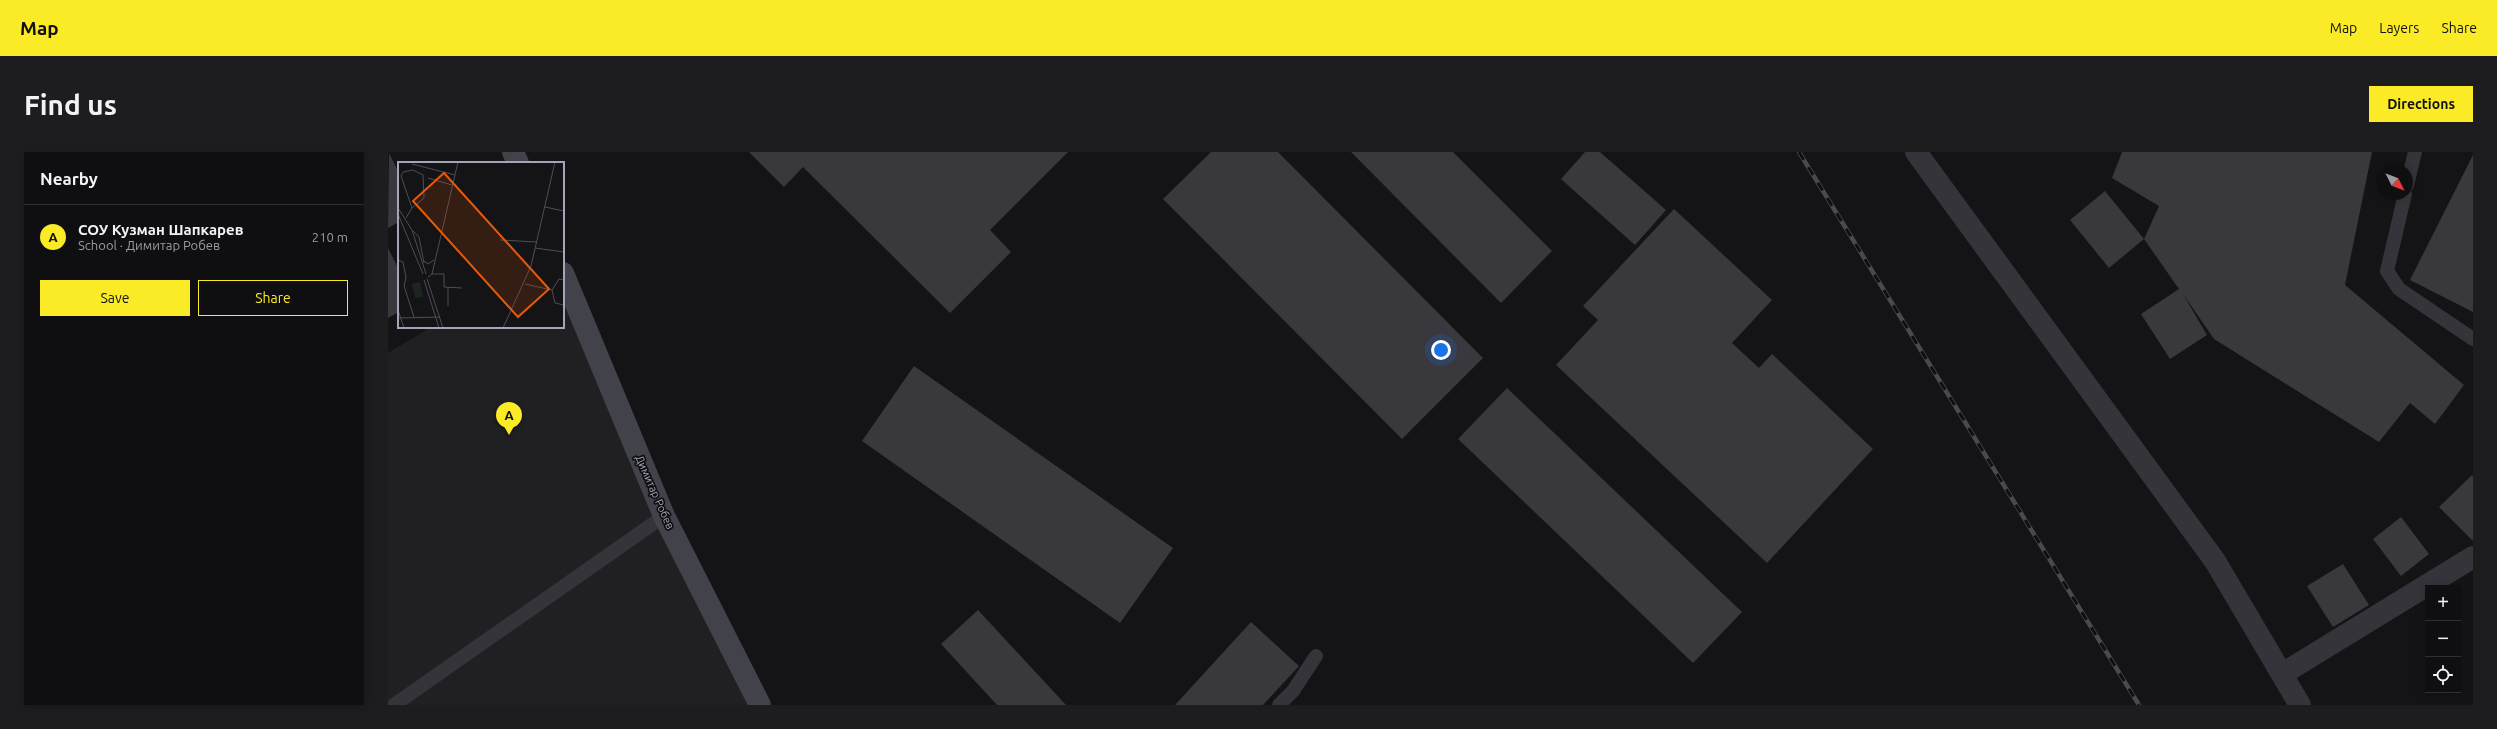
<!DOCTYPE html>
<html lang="en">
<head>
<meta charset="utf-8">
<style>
  :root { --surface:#0f0e10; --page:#1d1c1e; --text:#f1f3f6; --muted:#9b9c9f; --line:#2f2e30; --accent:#fbea26 }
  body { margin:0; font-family:Ubuntu,sans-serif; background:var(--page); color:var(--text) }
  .controls { position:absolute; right:12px; bottom:12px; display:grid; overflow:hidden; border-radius:0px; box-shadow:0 2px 10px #0003 }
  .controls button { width:36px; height:36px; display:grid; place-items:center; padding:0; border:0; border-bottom:1px solid var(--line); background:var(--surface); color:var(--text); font:20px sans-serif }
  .compass { position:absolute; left:1989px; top:12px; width:36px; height:36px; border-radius:50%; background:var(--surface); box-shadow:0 2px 10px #0003; rotate:132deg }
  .you { position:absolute; left:1053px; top:198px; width:14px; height:14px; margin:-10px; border:3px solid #fff; border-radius:50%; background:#1a73e8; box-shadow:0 0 0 6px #1a73e833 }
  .badge { display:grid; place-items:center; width:26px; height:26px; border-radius:50%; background:var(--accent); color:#111; font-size:13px; font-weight:700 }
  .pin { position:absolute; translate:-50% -33px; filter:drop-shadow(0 1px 2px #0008) }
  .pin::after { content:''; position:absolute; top:21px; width:14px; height:12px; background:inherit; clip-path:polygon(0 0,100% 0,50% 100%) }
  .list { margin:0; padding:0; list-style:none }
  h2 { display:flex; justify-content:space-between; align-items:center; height:52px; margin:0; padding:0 16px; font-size:17px }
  h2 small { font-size:13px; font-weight:400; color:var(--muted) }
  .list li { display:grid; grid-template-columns:26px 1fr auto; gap:12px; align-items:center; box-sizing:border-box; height:64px; padding:0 16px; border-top:1px solid var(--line) }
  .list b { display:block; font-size:15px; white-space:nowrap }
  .list p { margin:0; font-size:13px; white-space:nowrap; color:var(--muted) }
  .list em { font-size:13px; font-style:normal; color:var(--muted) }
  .actions { display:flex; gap:8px; padding:12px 16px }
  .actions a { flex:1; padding:9px 0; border:1px solid var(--accent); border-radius:0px; text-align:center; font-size:14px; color:var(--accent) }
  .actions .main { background:var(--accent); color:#111 }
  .icon { flex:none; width:22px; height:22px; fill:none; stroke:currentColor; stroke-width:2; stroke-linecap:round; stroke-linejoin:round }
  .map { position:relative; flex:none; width:2085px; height:553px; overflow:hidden; border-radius:0px }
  header { display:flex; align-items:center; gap:24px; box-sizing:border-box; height:56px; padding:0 20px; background:var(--accent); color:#111 }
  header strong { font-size:19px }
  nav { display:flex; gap:22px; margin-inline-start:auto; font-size:14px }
  .intro { display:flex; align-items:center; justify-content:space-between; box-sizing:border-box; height:96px; padding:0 24px }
  h1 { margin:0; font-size:28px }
  .button { padding:10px 18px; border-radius:0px; background:var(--accent); color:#111; font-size:14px; font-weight:700 }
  main { display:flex; gap:24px; padding:0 24px }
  aside { flex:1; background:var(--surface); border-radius:0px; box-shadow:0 2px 10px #0003 }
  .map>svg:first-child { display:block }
  .built { fill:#201f22 }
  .building { fill:#38383d }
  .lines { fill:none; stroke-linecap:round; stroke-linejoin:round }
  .lane { stroke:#35343b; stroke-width:14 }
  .street { stroke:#35343b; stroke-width:22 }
  .secondary { stroke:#42424b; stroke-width:22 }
  .rail-casing { stroke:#494952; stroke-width:4.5 }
  .rail { stroke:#0f0e10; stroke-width:3; stroke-dasharray:9; stroke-linecap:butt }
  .labels { text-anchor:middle; stroke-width:3.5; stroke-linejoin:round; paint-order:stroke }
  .street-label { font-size:11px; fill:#a4a5b6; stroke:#0f0e10 }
  .inset-road { fill:none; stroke:#4e4d55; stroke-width:1 }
  .view { fill:#e8590c; fill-opacity:0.15; stroke:#e8590c; stroke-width:2 }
  .inset-edge { fill:none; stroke:#a4a5b6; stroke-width:2 }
</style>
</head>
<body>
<header>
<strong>Map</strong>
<nav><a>Map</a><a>Layers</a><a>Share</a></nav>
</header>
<div class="intro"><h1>Find us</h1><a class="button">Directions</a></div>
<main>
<aside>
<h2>Nearby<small></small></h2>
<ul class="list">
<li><span class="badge">A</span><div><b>СОУ Кузман Шапкарев</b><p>School · Димитар Робев</p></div><em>210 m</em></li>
</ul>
<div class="actions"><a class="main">Save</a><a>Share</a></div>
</aside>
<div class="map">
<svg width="2085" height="553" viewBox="0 0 2085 553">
  <rect width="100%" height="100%" fill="#141315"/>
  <polygon class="built" points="175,121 372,553 0,553 0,201 43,175 175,175"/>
  <g class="building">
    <polygon points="361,0 680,0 602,78 623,100 562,161 415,15 396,35"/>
    <polygon points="823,0 890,0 1095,206 1014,287 775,47"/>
    <polygon points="963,0 1065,0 1164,99 1113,151"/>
    <polygon points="1197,0 1212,0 1278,58 1247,93 1173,27"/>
    <polygon points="1734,0 1984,0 1957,133 2076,233 2047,272 2022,251 1991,290 1826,187 1795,142 1819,183 1782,207 1753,162 1791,137 1756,87 1721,116 1682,68 1717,39 1756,87 1771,54 1724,26"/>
    <polygon points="1,1 11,21 11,70 0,76"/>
    <polygon points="2085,3 2085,160 2022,128"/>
    <polygon points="1286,57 1384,148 1344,191 1371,216 1384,202 1485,297 1379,411 1168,213 1210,168 1195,154"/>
    <polygon points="0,96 11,118 11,160 0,166"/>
    <polygon points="526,214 785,396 732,471 474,289"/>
    <polygon points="1119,236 1354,460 1305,511 1070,287"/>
    <polygon points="2084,323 2085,325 2085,389 2051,355"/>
    <polygon points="2013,365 2041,402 2013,424 1985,387"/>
    <polygon points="1955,412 1981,453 1945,475 1919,434"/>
    <polygon points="590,458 678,553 609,553 553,492"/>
    <polygon points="863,470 911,514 875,553 787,553"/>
  </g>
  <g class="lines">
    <g class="lane">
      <polyline points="2019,33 2027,0"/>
      <polyline points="2017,42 1999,119 2011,137 2085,187"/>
      <polyline points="6,553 276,364"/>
      <polyline points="891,553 905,539 928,504"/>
    </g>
    <g class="street">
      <polyline points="1528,0 1827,409 1912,553"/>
      <polyline points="1894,522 2085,405"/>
    </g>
    <g class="secondary">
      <polyline points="125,0 130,11"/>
      <polyline points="175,121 276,364 372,553"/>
    </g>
    <defs>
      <polyline id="rail" points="1411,0 1751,553"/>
    </defs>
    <use href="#rail" class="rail-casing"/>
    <use href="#rail" class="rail"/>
  </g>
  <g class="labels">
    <g class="street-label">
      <text transform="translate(267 340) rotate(66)" y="4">Димитар Робев</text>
    </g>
  </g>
  <g transform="translate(10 10)">
    <rect width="166" height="166" fill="#141315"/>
    <path d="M22 120 25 135 17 136 14 122Z" fill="#1d2520"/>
    <path class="inset-road" d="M14 2 57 13M30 16 54 23M147 45 166 49M0 46 14 68 28 112M0 52 25 112M8 56 14 46 26 36 25 13 15 8 5 10 3 14 14 46M15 69 21 75 26 101M102 78 139 80M137 86 166 90M0 98 5 100 8 115 6 124 16 155M26 99 30 102 36 98M34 112H46V125L64 126M30 115 34 112 60 0M29 117 45 166M26 118 41 166M166 118 161 117 154 128 157 141 166 143M127 122 154 128M50 144V125M0 148 6 166M0 156 42 155M105 166 133 104 157 0"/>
    <path class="view" d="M46 11 151 127 120 155 15 39Z"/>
    <rect width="166" height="166" class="inset-edge"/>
  </g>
</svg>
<div class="controls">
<button>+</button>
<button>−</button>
<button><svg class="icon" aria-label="locate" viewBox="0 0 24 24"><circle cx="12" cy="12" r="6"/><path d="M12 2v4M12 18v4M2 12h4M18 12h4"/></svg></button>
</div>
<svg class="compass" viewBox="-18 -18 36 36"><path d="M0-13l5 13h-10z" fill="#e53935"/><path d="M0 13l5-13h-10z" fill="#9b9c9f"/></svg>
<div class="you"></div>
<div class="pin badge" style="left:121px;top:283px">A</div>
</div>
</main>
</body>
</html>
